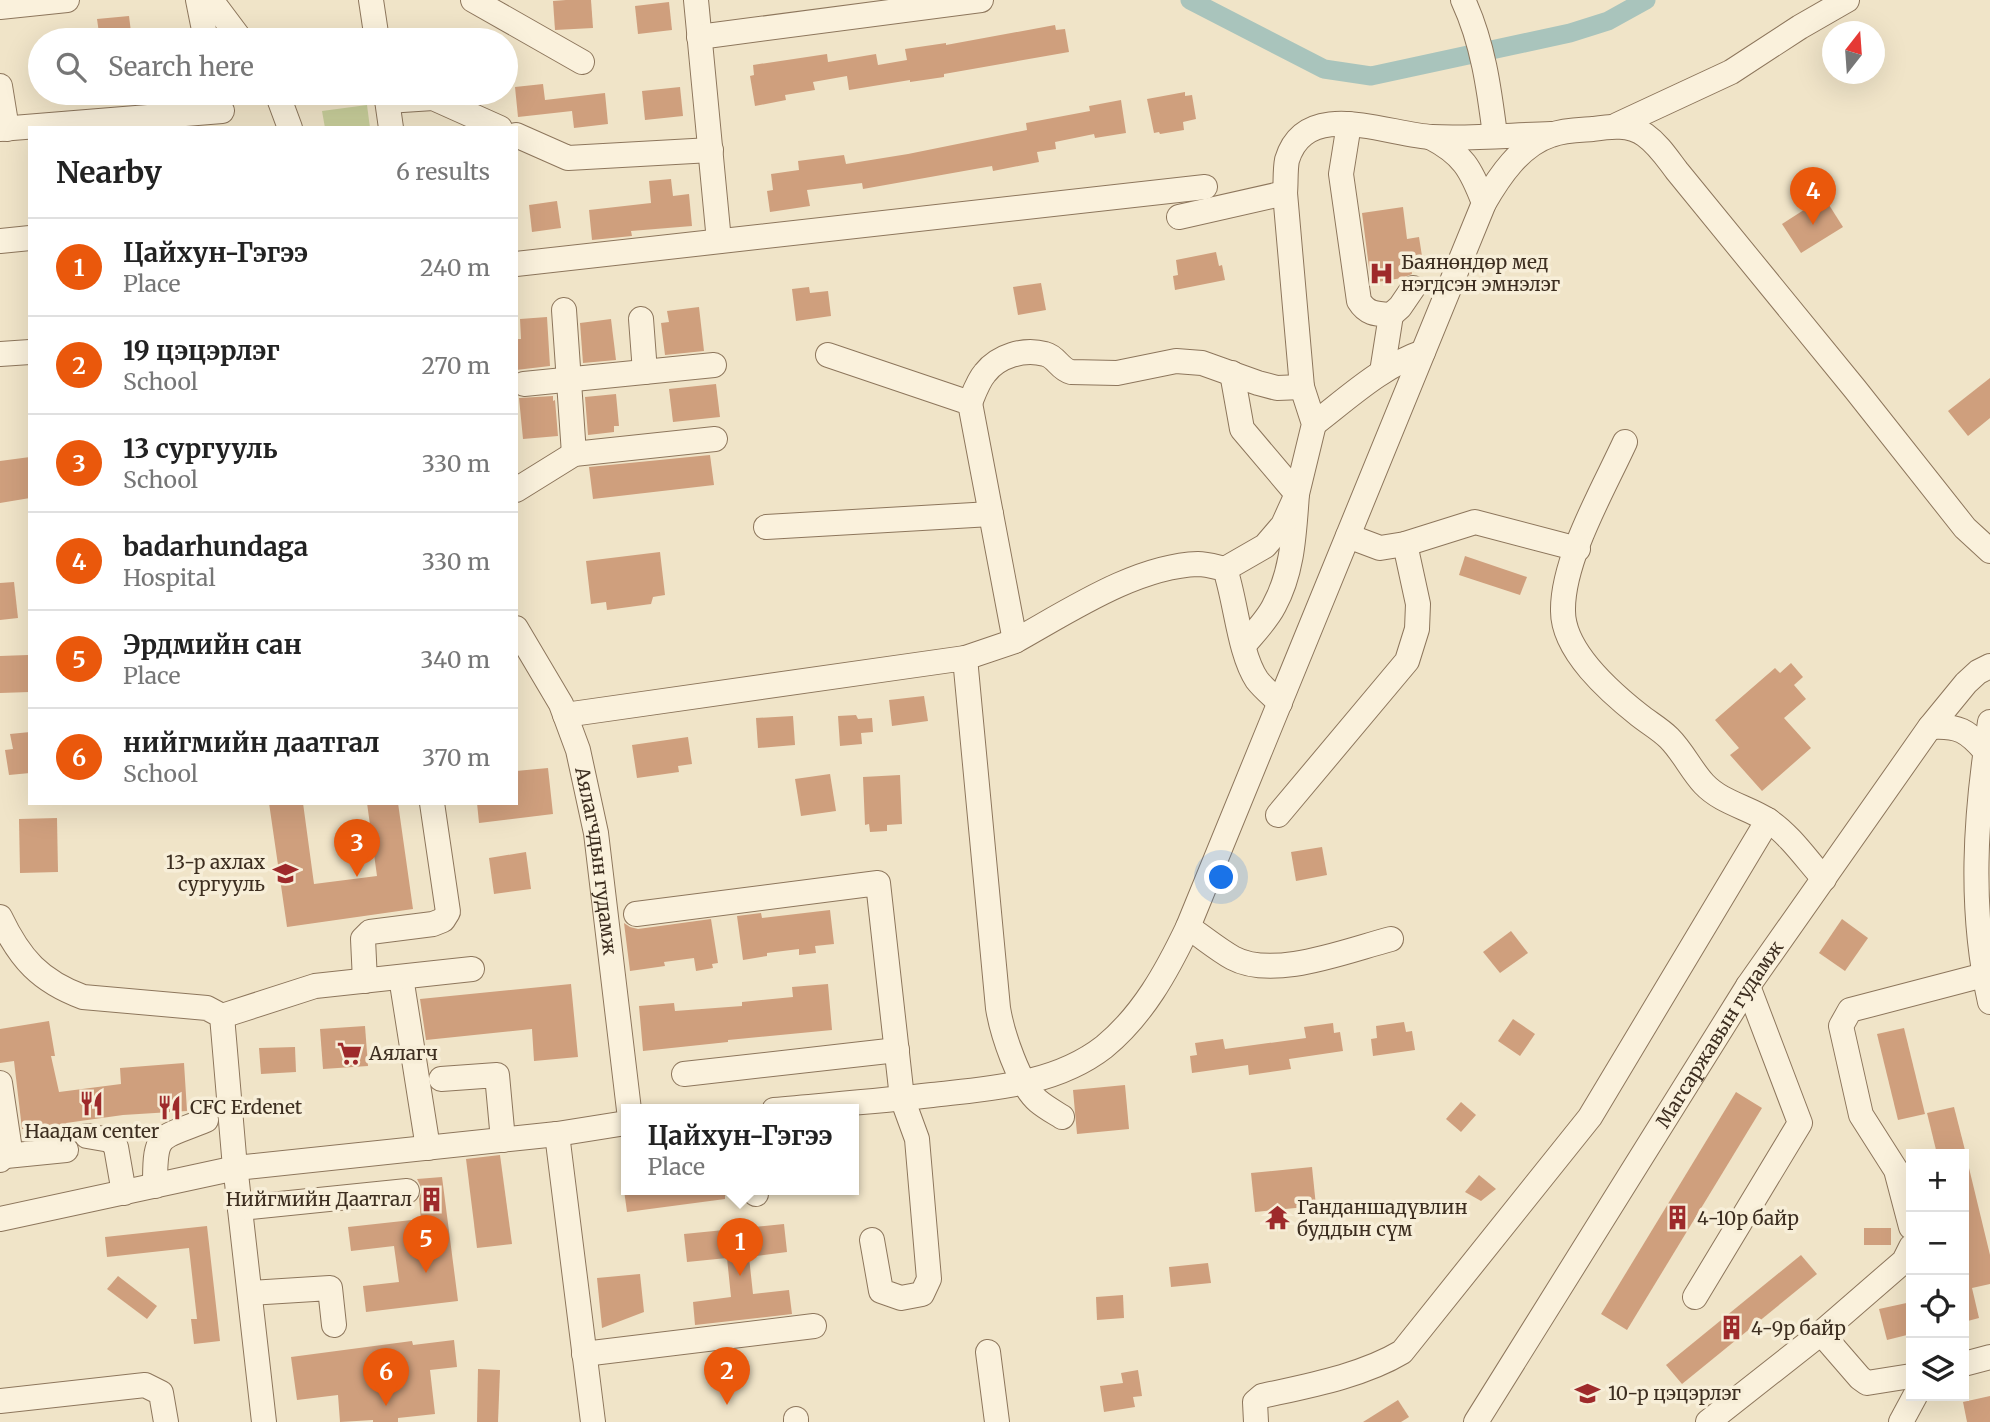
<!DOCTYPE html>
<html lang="en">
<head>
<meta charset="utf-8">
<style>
  :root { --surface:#fff; --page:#f2f2f2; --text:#222; --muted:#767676; --line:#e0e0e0; --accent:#ea580c }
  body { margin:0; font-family:Merriweather,serif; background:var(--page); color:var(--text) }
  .controls { position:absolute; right:21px; bottom:21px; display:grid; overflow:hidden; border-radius:0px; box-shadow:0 7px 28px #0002 }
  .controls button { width:63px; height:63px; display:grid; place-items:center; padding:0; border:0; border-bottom:2px solid var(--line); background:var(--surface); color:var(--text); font:35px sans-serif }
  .compass { position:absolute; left:1822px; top:21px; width:63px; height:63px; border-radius:50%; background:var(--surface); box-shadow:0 7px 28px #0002; rotate:17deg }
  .you { position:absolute; left:1222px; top:878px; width:24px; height:24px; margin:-18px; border:5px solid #fff; border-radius:50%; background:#1a73e8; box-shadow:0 0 0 10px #1a73e833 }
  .badge { display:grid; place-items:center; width:46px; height:46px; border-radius:50%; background:var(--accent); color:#fff; font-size:23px; font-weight:700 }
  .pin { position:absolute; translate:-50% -58px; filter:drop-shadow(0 2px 4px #0008) }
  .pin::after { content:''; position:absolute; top:37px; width:24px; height:21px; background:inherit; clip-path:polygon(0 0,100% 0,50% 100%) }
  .popup { position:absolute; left:621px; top:1104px; width:238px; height:91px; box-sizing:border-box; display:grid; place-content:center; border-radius:0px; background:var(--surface); filter:drop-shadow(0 2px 5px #0005); font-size:23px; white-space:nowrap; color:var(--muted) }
  .popup b { font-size:26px; color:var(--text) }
  .popup::after { content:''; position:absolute; left:50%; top:100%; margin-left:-14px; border:14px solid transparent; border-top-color:var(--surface) }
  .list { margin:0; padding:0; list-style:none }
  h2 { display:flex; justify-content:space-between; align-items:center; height:91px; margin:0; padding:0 28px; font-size:30px }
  h2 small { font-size:23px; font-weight:400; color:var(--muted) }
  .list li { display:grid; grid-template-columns:46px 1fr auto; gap:21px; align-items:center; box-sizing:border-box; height:98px; padding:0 28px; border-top:2px solid var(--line) }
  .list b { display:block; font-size:26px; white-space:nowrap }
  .list p { margin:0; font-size:23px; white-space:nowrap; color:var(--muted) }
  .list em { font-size:23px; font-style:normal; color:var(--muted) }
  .icon { flex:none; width:38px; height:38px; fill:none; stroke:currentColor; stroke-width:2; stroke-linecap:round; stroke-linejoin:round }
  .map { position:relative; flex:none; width:1990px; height:1422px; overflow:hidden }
  .search { position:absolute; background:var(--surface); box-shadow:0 7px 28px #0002; left:28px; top:28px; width:490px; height:77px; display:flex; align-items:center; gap:18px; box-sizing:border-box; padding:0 24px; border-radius:38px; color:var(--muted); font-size:26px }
  .panel { position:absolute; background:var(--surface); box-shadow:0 7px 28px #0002; left:28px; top:126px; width:490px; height:679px; border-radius:0px }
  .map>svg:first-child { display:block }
  .green { fill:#c9cf9b }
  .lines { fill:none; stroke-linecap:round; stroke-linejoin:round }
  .canal { stroke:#a9c4bc; stroke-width:19 }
  .building { fill:#cf9f7d }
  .minor-casing { stroke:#8d765c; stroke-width:26 }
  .minor { stroke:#faf1dc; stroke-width:24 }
  .labels { text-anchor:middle; stroke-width:7; stroke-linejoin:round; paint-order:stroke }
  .poi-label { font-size:19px; fill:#3d2e20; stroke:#f7eed8; text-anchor:start }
  .street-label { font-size:19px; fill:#3d2e20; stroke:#f7eed8 }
</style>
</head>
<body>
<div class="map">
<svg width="1990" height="1422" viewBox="0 0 1990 1422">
  <rect width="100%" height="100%" fill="#f0e4c8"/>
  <polygon class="green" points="367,105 370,128 325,128 322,111"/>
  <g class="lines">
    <polyline class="canal" points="1190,0 1324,69 1371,76 1570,33 1608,21 1646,0"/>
  </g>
  <g class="building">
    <polygon points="566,0 591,0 593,28 555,30 553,1"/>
    <polygon points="669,2 672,30 638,34 635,6"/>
    <polygon points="129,16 132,40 100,40 97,19"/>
    <polygon points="1055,25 1056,30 1065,29 1069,52 944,74 944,77 910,82 910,80 849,90 847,76 813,82 815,90 785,95 786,100 755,106 750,76 754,75 753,65 827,54 828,62 876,54 878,65 907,60 905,49 946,43 946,45"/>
    <polygon points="543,84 545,100 605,93 608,124 574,128 572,111 518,117 515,87"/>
    <polygon points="680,87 683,116 645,120 642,91"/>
    <polygon points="1185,92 1185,96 1192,95 1196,119 1183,122 1184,130 1160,134 1159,132 1154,133 1147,99"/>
    <polygon points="1121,100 1126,133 1095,138 1094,134 1055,142 1056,149 1037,152 1039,162 993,171 992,166 863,189 862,183 807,190 810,206 770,212 767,191 773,190 771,174 799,170 798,161 844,155 846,164 908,154 1027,130 1026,123 1090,111 1089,106"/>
    <polygon points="671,179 673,196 689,194 692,226 631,231 632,236 592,240 589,210 651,203 649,181"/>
    <polygon points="1824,197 1843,227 1801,253 1782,224"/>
    <polygon points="557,201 561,228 532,232 529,205"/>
    <polygon points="1403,207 1407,239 1419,237 1422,256 1409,258 1412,274 1402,278 1371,283 1362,213"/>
    <polygon points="1216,252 1219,266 1222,265 1225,280 1175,290 1173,276 1178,275 1176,260"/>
    <polygon points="1041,283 1046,310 1018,315 1013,287"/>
    <polygon points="809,287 810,293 828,291 831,316 796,321 792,289"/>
    <polygon points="699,307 704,351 665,355 661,323 669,322 667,311"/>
    <polygon points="547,317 550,366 516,370 516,339 521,339 520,319"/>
    <polygon points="611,319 616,360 583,363 580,323"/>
    <polygon points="1990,378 1990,418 1968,436 1948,411"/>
    <polygon points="716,384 720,417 673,422 669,389"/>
    <polygon points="616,394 619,426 614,426 614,432 588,435 585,397"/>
    <polygon points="553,396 553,401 555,400 558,436 523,439 519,398"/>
    <polygon points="710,455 714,485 593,499 589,467"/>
    <polygon points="30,457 30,498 0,503 0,461"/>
    <polygon points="660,552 665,595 653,597 651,604 607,610 606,602 591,604 586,561"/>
    <polygon points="1465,556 1527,577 1520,595 1459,575"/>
    <polygon points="14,582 18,618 0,620 0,583"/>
    <polygon points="28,655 30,692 0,693 0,656"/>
    <polygon points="1791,663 1803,677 1794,685 1806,699 1784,718 1811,748 1762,791 1730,755 1739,748 1715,720 1775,668 1780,673"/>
    <polygon points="924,696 928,721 892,726 889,700"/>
    <polygon points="856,715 858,719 872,718 873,732 861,733 862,744 840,746 838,716"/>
    <polygon points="793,716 795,745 758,748 756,718"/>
    <polygon points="30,732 30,773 9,775 5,750 13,749 10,734"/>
    <polygon points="688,737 692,764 678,766 679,772 637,778 632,745"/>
    <polygon points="548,768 553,814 479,823 477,803 516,803 516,771"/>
    <polygon points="830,774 836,811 801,816 795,779"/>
    <polygon points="900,775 902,824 887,825 887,831 870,832 869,824 865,825 863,777"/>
    <polygon points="269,803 303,803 314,884 377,876 367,803 398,803 413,909 287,927"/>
    <polygon points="57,818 58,872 20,873 19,819"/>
    <polygon points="1322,847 1327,875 1296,881 1291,852"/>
    <polygon points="526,852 531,889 494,894 489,858"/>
    <polygon points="830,910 834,944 815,946 816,953 799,955 799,949 767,953 767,956 743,960 737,916 761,913 762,918"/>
    <polygon points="711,919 718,963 712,964 713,968 696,971 694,958 664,962 665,966 630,971 624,923 630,927 638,929"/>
    <polygon points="1842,919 1868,938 1845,971 1819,953"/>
    <polygon points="1511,931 1528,953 1500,973 1483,952"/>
    <polygon points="571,984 578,1057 534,1061 532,1029 426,1040 420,999"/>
    <polygon points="828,984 832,1030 728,1040 728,1042 643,1051 639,1006 674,1003 675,1011 742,1006 742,1002 793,997 792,987"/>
    <polygon points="1513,1019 1535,1034 1520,1056 1498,1041"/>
    <polygon points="49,1021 55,1056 51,1056 59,1092 121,1084 120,1068 184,1063 187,1111 123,1115 66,1123 68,1129 22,1129 14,1061 0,1063 0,1029"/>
    <polygon points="1404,1022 1406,1032 1412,1031 1415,1050 1373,1056 1371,1039 1377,1038 1376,1026"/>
    <polygon points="1333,1023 1334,1033 1340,1032 1343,1051 1289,1059 1291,1069 1249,1075 1248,1065 1192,1073 1190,1056 1197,1055 1195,1043 1223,1039 1225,1049 1306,1038 1304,1027"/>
    <polygon points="365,1026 368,1066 323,1069 320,1029"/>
    <polygon points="1904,1028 1925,1114 1898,1120 1877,1034"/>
    <polygon points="295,1047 296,1072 261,1074 259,1048"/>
    <polygon points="1125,1085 1129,1129 1077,1134 1073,1090"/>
    <polygon points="1736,1092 1762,1108 1627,1330 1601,1314"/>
    <polygon points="1461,1102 1476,1115 1461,1132 1446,1119"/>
    <polygon points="1954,1107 1966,1154 1937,1154 1927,1113"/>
    <polygon points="500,1155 512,1244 477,1248 466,1159"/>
    <polygon points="1312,1167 1316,1206 1255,1212 1251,1173"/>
    <polygon points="1969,1168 1990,1255 1990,1284 1972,1288 1979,1318 1964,1322 1964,1277 1966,1277 1964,1267 1964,1169"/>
    <polygon points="1479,1175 1496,1189 1481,1201 1465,1192"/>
    <polygon points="442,1177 458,1301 366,1312 363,1286 399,1282 394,1246 351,1251 348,1227 421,1219 419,1199 422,1189 417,1179"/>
    <polygon points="624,1190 725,1190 725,1199 627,1212"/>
    <polygon points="784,1224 787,1252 749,1257 753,1294 789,1290 792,1314 695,1325 693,1302 731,1297 727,1258 687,1262 684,1234"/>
    <polygon points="207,1226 220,1341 194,1344 191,1319 197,1319 189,1248 107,1257 105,1237"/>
    <rect x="1864" y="1228" width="27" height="17"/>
    <polygon points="1801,1255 1817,1274 1682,1384 1666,1365"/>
    <polygon points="1208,1263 1211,1283 1171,1287 1169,1267"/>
    <polygon points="640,1274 644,1312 602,1328 597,1278"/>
    <polygon points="118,1276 157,1306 147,1319 107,1289"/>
    <polygon points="1123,1295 1124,1318 1097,1320 1096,1297"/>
    <polygon points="1911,1302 1911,1334 1887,1340 1879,1309"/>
    <polygon points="454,1340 457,1367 430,1370 435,1414 398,1418 398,1422 373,1422 373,1420 340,1422 338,1395 297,1400 291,1357 412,1341 413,1345"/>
    <polygon points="478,1369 500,1370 498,1422 477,1422"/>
    <polygon points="1138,1370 1142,1396 1133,1397 1135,1407 1104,1412 1100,1386 1123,1383 1121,1373"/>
    <polygon points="1990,1396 1990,1422 1967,1422 1963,1402"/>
    <polygon points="1398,1400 1409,1417 1401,1422 1363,1422"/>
  </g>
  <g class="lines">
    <defs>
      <g id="minor">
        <polyline points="198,0 206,40"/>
        <polyline points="211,0 241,40"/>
        <polyline points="371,0 377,40"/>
        <polyline points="473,0 582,62"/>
        <polyline points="696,0 719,241"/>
        <path d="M1463 0C1483 43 1489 88 1495 135"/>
        <polyline points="0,7 67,0"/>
        <polyline points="699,37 981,0"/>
        <polyline points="0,86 7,129"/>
        <polyline points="277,93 290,128"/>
        <polyline points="386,93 391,128"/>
        <polyline points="387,101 433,98 500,128"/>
        <path d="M1349 124 1341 174 1359 301C1367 314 1376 314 1391 315L1382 372"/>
        <polyline points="1617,125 1731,72 1800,27 1847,0"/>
        <polyline points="0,129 222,111"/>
        <polyline points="516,135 568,158 711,150"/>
        <path d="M1430 137C1463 154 1471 169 1484 203"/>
        <polyline points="1179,217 1285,193"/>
        <polyline points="0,241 30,238"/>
        <polyline points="516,264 1205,187"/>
        <polyline points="564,310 574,454"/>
        <polyline points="1391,315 1400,307 1413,288"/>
        <polyline points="641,319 645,372"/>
        <polyline points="0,354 30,352"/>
        <path d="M828 355 970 403 1015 641C1069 611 1136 566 1198 564 1207 564 1216 567 1225 569 1236 601 1239 653 1257 680 1263 688 1273 696 1280 703"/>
        <path d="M1232 373 1242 429 1297 494C1294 533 1293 571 1274 606 1267 620 1254 633 1244 645"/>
        <polyline points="524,384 714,365"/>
        <path d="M970 403C974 393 978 381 985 373 998 356 1024 348 1045 354 1057 357 1059 369 1071 372L1117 373 1176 361 1202 363 1258 383 1277 388 1302 387"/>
        <path d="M1314 424C1348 398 1382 366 1423 352"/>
        <path d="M1625 442C1604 488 1562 560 1563 611 1563 651 1610 692 1639 715 1649 723 1660 729 1669 738 1683 752 1691 770 1704 784 1722 803 1748 807 1769 821 1790 835 1807 860 1824 879"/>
        <polyline points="516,490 574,454 715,439"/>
        <polyline points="766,527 991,514"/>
        <polyline points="1348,536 1380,548 1405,544 1475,522 1578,549"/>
        <path d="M1225 569 1265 546 1283 525 1297 494 1314 424 1302 387 1285 193C1286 183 1285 170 1287 160 1306 97 1388 135 1432 137 1471 139 1512 135 1551 134"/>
        <path id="s1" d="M516 628 561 704 578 750 596 833 629 1110"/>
        <polyline points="965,658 1015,641"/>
        <path d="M565 715 965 658 998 1008C1002 1033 1019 1085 1038 1101 1045 1107 1054 1112 1062 1117"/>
        <path d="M1990 722C1975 816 1969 909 1990 1002"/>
        <path d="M1930 727C1958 725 1968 731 1985 751"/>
        <polyline points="1278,815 1407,661 1417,629 1418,604 1405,544"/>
        <polyline points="636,914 878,883 902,1098 917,1139 929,1279 922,1294 901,1298 881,1291 872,1240"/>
        <path d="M0 917C20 959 40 981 83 997L207 1008 222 1016 234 1156 264 1422"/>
        <path d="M1188 927C1203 937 1217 949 1233 958 1274 980 1348 950 1391 939"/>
        <polyline points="401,977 428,1148"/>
        <polyline points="365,981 363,939 370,932 433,924 443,920 448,912 432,803"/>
        <polyline points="222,1016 315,986 472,969"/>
        <polyline points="684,1074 897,1050"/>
        <polyline points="441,1079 497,1075 503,1140"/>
        <polyline points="0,1083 10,1150 0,1160"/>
        <path d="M774 1110C827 1105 880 1101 932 1095 992 1088 1055 1085 1104 1047 1143 1015 1167 971 1188 927L1484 203C1499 177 1520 145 1551 135 1564 130 1580 130 1593 129 1611 126 1630 124 1645 135 1659 145 1667 158 1677 171L1855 389 1965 528 1990 551"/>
        <polyline points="557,1134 593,1422"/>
        <polyline points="87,1136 110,1140 116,1147 124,1193"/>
        <polyline points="6,1156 66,1150"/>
        <path d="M155 1186C155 1131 158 1140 206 1120"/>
        <polyline points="755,1190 756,1194"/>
        <polyline points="240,1208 407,1191"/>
        <polyline points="0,1219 236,1168 557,1134 626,1123"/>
        <polyline points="1911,1227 1896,1170 1861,1115 1841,1026 1850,1010 1984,975"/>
        <polyline points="250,1293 330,1288 334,1325"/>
        <polyline points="1695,1297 1800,1123 1748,986"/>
        <polyline points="1821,1333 1904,1261 1911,1247"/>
        <polyline points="988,1352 997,1422"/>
        <polyline points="584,1354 814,1326"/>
        <polyline points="1964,1364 1990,1357"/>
        <polyline points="0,1401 145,1385 161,1393 166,1422"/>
        <polyline points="796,1419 796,1422"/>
        <path d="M1256 1422 1255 1402 1262 1396C1307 1386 1362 1376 1402 1352L1590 1117 1768 820"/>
        <path id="s2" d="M1476 1422 1748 986 1930 727 1966 683 1978 672 1990 666"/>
        <polyline points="1708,1422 1821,1333 1860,1378 1867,1383 1911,1376"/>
        <polyline points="1901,1422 1915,1396"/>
      </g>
    </defs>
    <use href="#minor" class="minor-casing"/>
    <use href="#minor" class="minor"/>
  </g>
  <defs>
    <symbol id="hospital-bare" viewBox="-9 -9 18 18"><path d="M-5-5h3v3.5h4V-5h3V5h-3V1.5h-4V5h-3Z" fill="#9e2a2b" stroke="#f7eed8" stroke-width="2.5" paint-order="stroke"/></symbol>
    <symbol id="school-bare" viewBox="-9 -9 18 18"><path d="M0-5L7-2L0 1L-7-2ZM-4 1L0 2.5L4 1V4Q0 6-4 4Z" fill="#9e2a2b" stroke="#f7eed8" stroke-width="2.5" paint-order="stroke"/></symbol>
    <symbol id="supermarket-bare" viewBox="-9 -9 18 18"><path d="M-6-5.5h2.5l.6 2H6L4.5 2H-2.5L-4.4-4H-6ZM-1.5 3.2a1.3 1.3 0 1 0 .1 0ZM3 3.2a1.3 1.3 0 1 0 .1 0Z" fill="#9e2a2b" stroke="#f7eed8" stroke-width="2.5" paint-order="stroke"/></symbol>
    <symbol id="restaurant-bare" viewBox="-9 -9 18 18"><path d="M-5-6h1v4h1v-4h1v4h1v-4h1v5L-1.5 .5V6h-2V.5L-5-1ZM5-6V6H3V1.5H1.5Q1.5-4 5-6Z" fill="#9e2a2b" stroke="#f7eed8" stroke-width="2.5" paint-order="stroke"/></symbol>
    <symbol id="building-bare" viewBox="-9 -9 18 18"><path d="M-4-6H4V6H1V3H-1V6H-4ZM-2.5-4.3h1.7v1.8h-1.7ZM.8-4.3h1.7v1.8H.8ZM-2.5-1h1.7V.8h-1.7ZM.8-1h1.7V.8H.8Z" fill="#9e2a2b" stroke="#f7eed8" stroke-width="2.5" paint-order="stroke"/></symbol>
    <symbol id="temple-bare" viewBox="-9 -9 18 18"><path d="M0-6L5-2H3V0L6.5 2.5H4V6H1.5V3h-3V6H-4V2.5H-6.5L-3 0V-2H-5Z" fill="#9e2a2b" stroke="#f7eed8" stroke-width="2.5" paint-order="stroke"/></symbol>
  </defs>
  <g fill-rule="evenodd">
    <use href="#hospital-bare" x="1364" y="256" width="35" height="35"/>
    <use href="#school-bare" x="268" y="856" width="35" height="35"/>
    <use href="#supermarket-bare" x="332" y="1036" width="35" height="35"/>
    <use href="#restaurant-bare" x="74" y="1086" width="35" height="35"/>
    <use href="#restaurant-bare" x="152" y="1090" width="35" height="35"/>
    <use href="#building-bare" x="414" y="1182" width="35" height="35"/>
    <use href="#temple-bare" x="1260" y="1200" width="35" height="35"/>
    <use href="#building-bare" x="1660" y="1200" width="35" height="35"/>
    <use href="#building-bare" x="1714" y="1310" width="35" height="35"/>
    <use href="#school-bare" x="1570" y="1376" width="35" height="35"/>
  </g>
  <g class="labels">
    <g class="poi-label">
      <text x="1401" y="269">Баянөндөр мед<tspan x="1401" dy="22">нэгдсэн эмнэлэг</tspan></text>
      <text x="265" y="869" text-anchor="end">13-р ахлах<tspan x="265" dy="22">сургууль</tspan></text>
      <text x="369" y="1060">Аялагч</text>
      <text x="190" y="1114">CFC Erdenet</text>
      <text x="92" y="1138" text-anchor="middle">Наадам center</text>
      <text x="412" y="1206" text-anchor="end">Нийгмийн Даатгал</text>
      <text x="1297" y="1214">Ганданшадүвлин<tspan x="1297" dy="22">буддын сүм</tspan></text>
      <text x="1697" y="1225">4-10р байр</text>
      <text x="1751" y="1335">4-9р байр</text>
      <text x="1608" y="1400">10-р цэцэрлэг</text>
    </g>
    <g class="street-label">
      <text dy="7" stroke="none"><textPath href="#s1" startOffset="250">Аялагчдын гудамж</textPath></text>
      <text dy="7" stroke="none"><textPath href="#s2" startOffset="458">Магсаржавын гудамж</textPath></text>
    </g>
  </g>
</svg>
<div class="controls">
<button>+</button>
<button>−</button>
<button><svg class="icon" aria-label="locate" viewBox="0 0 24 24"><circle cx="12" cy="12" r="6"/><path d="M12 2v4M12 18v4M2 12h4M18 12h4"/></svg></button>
<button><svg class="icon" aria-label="layers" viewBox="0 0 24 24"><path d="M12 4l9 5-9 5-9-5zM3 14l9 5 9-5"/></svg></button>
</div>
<svg class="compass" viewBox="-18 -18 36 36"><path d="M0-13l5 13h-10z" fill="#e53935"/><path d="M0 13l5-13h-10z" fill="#767676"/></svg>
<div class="you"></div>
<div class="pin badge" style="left:740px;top:1276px">1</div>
<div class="popup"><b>Цайхун-Гэгээ</b>Place</div>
<div class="pin badge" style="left:727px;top:1405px">2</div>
<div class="pin badge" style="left:357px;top:877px">3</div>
<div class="pin badge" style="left:1813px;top:225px">4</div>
<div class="pin badge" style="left:426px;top:1273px">5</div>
<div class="pin badge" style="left:386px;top:1406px">6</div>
<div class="search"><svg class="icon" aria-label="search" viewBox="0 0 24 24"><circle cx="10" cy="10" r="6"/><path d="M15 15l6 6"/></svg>Search here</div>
<section class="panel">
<h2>Nearby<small>6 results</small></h2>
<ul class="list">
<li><span class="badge">1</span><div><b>Цайхун-Гэгээ</b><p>Place</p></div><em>240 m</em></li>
<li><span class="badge">2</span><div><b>19 цэцэрлэг</b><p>School</p></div><em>270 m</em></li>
<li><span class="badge">3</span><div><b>13 сургууль</b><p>School</p></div><em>330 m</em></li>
<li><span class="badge">4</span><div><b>badarhundaga</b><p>Hospital</p></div><em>330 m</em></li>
<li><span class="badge">5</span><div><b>Эрдмийн сан</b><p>Place</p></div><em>340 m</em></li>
<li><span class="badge">6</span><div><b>нийгмийн даатгал</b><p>School</p></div><em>370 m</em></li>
</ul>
</section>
</div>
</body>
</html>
